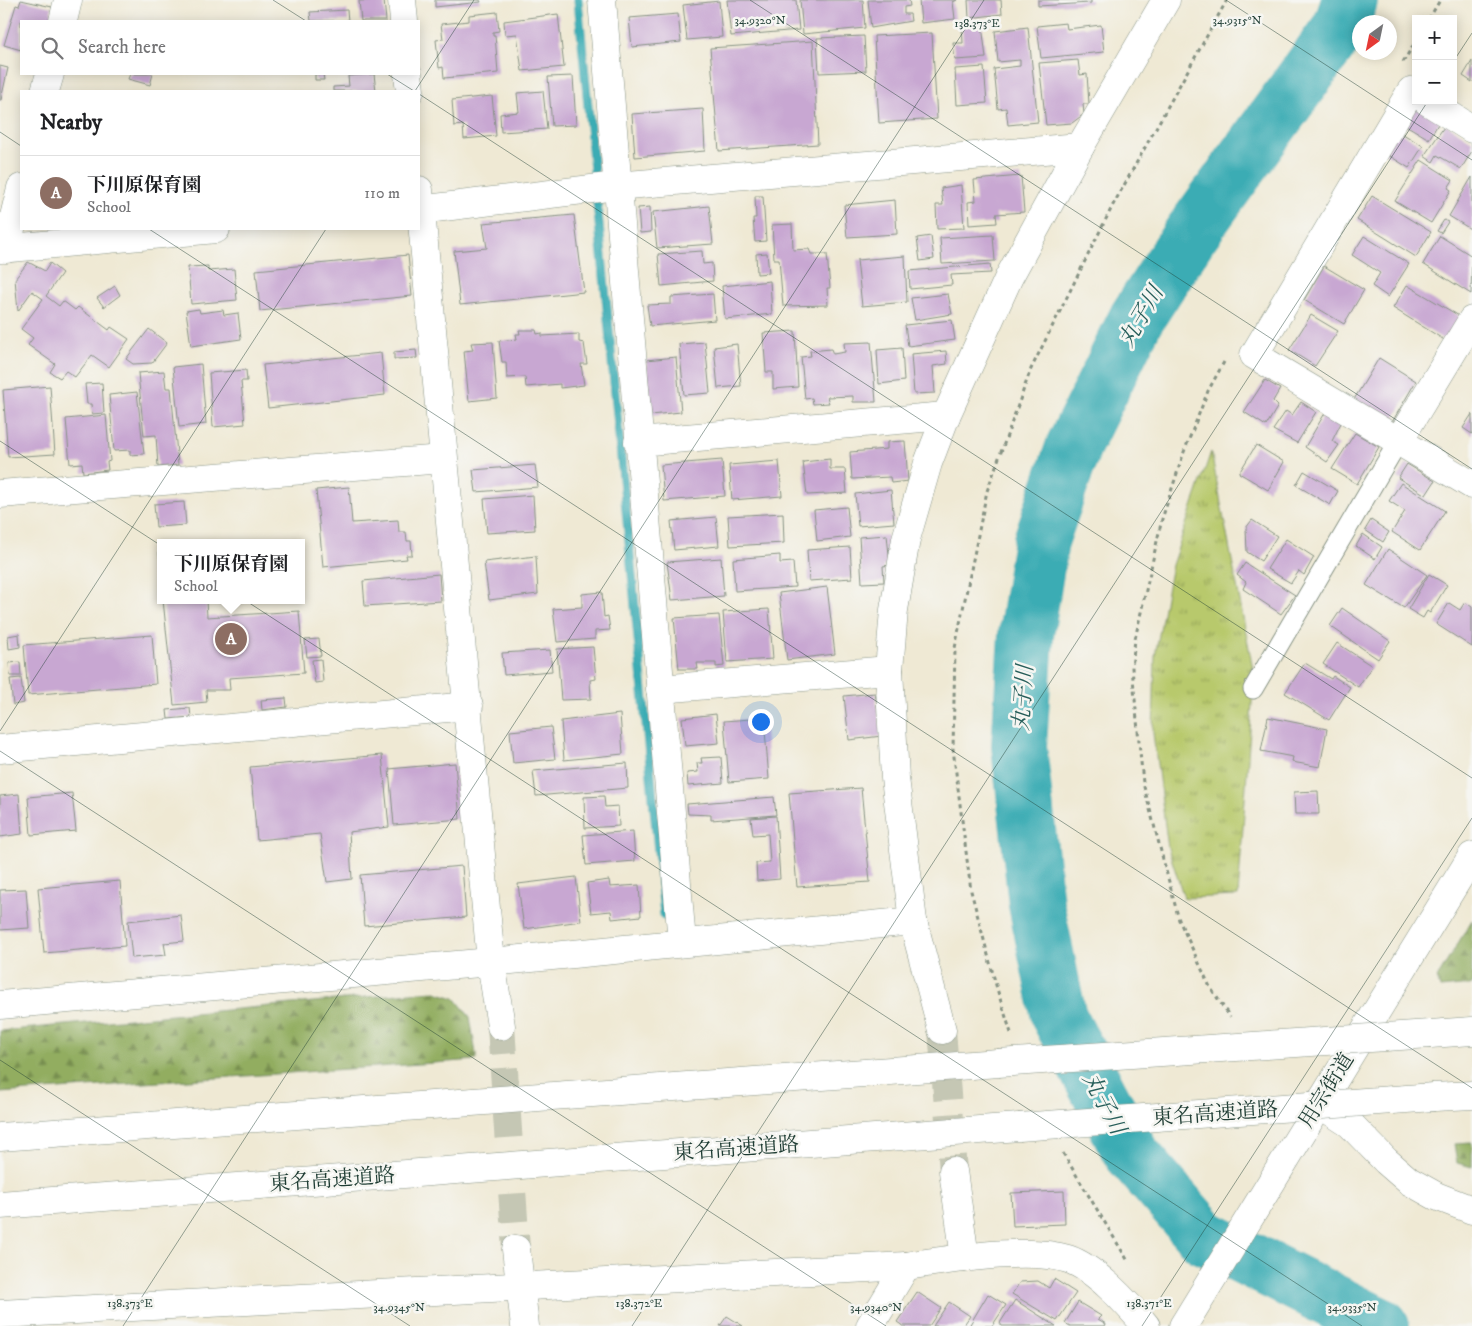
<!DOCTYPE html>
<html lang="en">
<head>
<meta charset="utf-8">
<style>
  :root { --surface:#fff; --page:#f6f6f6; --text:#202124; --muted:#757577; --line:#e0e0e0; --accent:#b5179e }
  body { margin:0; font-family:"IM FELL DW Pica","Noto Serif JP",serif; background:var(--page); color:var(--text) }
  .controls { position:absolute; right:15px; top:15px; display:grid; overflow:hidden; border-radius:0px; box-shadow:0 2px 12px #0003 }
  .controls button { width:45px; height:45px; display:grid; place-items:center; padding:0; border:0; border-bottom:1px solid var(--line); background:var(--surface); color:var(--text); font:25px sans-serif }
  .compass { position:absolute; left:1352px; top:15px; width:45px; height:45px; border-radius:50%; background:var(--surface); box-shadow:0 2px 12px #0003; rotate:213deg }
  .you { position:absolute; left:760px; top:721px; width:18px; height:18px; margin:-12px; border:4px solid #fff; border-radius:50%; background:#1a73e8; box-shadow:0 0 0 8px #1a73e833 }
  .badge { display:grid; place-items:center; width:32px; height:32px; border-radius:50%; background:var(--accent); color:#fff; font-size:16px; font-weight:700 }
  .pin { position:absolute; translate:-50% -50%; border:2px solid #fff; box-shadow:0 1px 5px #0006 }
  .popup { position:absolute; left:157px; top:539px; width:148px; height:65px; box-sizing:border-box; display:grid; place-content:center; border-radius:0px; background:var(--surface); filter:drop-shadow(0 1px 4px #0005); font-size:16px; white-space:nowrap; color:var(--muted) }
  .popup b { font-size:19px; color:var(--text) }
  .popup::after { content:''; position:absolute; left:50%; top:100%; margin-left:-10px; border:10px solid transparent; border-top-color:var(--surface) }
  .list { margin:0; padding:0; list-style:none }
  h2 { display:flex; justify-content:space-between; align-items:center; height:65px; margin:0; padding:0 20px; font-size:21px }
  h2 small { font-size:16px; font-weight:400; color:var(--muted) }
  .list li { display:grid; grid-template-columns:32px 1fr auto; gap:15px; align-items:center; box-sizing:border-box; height:75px; padding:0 20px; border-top:1px solid var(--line) }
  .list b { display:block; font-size:19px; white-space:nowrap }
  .list p { margin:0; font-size:16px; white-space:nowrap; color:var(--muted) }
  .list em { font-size:16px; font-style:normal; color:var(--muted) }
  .icon { flex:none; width:28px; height:28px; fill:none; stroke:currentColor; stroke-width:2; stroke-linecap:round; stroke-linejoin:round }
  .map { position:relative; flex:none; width:1472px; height:1326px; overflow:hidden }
  .search { position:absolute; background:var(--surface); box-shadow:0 2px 12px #0003; left:20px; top:20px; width:400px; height:55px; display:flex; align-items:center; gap:12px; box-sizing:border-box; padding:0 18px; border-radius:0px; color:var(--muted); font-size:19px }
  .panel { position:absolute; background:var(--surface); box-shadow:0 2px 12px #0003; left:20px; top:90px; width:400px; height:140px; border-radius:0px }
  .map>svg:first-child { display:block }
  .grass { fill:url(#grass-tufts); stroke:#6c8350 }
  .forest { fill:url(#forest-firs); stroke:#58754a }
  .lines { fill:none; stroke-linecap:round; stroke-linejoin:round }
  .stream { stroke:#3bacb4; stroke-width:9 }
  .river { stroke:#3bacb4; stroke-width:56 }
  .building { fill:#c8a7d2 }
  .street-tunnel { stroke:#c5c7b4; stroke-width:28; stroke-dasharray:28 14; stroke-linecap:butt }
  .lane-casing { stroke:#879384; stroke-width:21 }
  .street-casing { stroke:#879384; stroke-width:29 }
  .secondary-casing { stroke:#879384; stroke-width:29 }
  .highway-casing { stroke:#879384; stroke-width:29 }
  .path { stroke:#879384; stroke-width:3; stroke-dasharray:4 4; stroke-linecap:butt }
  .lane { stroke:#fff; stroke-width:19 }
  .street { stroke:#fff; stroke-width:28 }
  .secondary { stroke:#fff; stroke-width:28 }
  .highway { stroke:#fff; stroke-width:28 }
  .highway-bridge-casing { stroke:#879384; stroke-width:29; stroke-linecap:butt }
  .highway-bridge { stroke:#fff; stroke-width:28 }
  .ticks { fill:none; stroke:#1f3d34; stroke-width:1; stroke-opacity:0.45 }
  .labels { text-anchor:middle; stroke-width:5; stroke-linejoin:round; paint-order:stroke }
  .street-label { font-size:21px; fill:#1f3d34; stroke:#f6f6f2 }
  .water-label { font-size:22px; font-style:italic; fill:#275e5a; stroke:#f6f6f2 }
  .ticks-label { font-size:12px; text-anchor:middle; fill:#1f3d34; stroke:#f6f6f2; stroke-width:5; stroke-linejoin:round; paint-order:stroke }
</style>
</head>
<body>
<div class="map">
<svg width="1472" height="1326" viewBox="0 0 1472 1326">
  <defs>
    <pattern id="grass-tufts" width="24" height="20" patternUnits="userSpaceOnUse" patternTransform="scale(1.25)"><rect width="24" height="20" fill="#b8c96c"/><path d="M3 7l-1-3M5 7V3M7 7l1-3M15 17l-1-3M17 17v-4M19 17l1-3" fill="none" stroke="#95a45a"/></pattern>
    <pattern id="forest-firs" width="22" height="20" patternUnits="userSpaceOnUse" patternTransform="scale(1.25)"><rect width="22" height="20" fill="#92ad60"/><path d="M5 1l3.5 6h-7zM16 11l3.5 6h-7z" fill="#778e50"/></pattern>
  </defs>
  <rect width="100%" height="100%" fill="#f6f6f2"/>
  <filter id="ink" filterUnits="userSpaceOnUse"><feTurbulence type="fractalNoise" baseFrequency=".02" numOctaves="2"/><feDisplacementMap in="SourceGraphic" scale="10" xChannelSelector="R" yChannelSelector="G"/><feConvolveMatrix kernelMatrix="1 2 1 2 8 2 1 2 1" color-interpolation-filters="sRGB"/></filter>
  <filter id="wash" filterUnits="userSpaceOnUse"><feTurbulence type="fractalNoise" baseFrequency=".0096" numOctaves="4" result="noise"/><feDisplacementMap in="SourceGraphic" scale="20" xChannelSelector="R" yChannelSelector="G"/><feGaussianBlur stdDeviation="1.12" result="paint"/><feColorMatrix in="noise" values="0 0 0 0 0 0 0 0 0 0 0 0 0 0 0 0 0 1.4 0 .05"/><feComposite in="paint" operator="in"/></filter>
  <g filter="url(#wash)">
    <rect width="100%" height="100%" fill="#efe9d4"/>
    <polygon class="grass" points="1211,452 1253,669 1253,689 1238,896 1184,898 1168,848 1153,733 1155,656 1172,565"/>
    <g class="forest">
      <polygon points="1472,920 1472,985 1440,988 1437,978"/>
      <polygon points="432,991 455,998 470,1017 477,1060 0,1093 0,1031"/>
      <polygon points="1472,1143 1472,1167 1457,1163 1454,1144"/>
    </g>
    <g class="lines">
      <polyline class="stream" points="578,0 664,915"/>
      <polyline class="river" points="1350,0 1340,28 1190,235 1136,319 1074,445 1041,541 1026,635 1019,746 1036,904 1059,1017 1131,1153 1204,1237 1382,1326"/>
    </g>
    <g id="blocks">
      <g class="building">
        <polygon points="21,0 52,7 51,12 53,13 51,21 21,21 21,50 4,45 16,5 19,6"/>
        <polygon points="384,0 386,21 361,21 359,1"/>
        <polygon points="435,0 480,0 481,2 435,7"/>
        <polygon points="727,0 796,0 799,30 731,36"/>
        <polygon points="800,0 863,0 865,28 803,34"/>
        <polygon points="868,0 909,0 910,6 904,7 904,14 910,14 911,21 871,28"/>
        <polygon points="919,0 957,0 953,2 955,19 921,23"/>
        <polygon points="968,0 1001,0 1002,14 969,18"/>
        <polygon points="1038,0 1091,0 1091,3 1038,6"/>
        <polygon points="719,1 722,37 687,40 683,5"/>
        <polygon points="347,10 348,21 311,21 310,12"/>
        <polygon points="497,12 499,31 493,32 493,35 495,35 498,73 444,78 443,67 439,68 436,40 443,39 441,24 469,21 469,15"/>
        <polygon points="558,14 564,67 522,71 517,34 505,35 504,21"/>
        <polygon points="678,14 681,42 632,47 629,18"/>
        <polygon points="1066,23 1067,29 1101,25 1104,52 1041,58 1037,26"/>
        <polygon points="982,25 986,58 955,60 953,43 963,43 962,27"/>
        <polygon points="1028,27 1038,122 1008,125 1006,108 998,109 994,69 1020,66 1020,60 998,62 995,31"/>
        <polygon points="932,33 937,119 879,123 874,36"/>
        <polygon points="864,36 866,71 819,73 817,38"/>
        <polygon points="813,41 818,144 719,151 710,48"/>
        <polygon points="1078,60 1080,75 1087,74 1089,104 1083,104 1084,114 1072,123 1046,125 1039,63"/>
        <polygon points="1472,61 1472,82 1463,76"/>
        <polygon points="0,66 8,68 1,100 0,100"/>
        <polygon points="984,67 987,103 957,105 955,69"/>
        <polygon points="130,74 153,74 150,85 128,79"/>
        <polygon points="315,74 323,74 324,80 315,80"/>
        <polygon points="374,74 376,91 333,91 333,87 349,86 348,76"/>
        <polygon points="573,76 576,125 552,126 548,77"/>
        <polygon points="543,91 547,129 501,132 500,114 519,112 517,93"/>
        <polygon points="492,96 496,136 464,139 463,125 454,126 452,100"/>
        <polygon points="1417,104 1441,119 1429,139 1404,124"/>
        <polygon points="703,109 705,151 635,157 632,114"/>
        <polygon points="1446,124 1472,141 1472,151 1461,169 1437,155 1433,162 1424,156"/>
        <polygon points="1398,131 1423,146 1409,168 1385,153"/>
        <polygon points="1421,160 1453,180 1448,188 1451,190 1431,223 1395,201"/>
        <polygon points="1021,176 1024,212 996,214 997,223 969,225 968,202 976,201 974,180"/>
        <polygon points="1472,177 1472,230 1449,216"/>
        <polygon points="961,185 964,228 937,229 936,205 943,205 941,188"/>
        <polygon points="755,196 763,196 766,241 755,242 753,218 756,218"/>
        <polygon points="1372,196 1431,232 1416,257 1357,220"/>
        <polygon points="895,200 897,234 847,237 844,205"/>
        <polygon points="709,206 713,244 657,248 653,212"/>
        <polygon points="650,207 651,232 640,233 638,208"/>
        <polygon points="574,215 584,292 460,305 454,251 487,248 483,223"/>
        <polygon points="1444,220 1448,222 1441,233 1437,231"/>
        <polygon points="792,224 793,250 809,249 811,254 827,254 830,288 827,288 828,305 783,306 779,259 774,259 772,225"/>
        <polygon points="993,235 995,261 942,264 940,238"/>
        <polygon points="931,236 934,259 920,261 917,238"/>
        <polygon points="1364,236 1409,264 1388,297 1372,286 1380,273 1352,255"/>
        <polygon points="1440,236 1472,256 1471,294 1423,264"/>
        <polygon points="702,251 703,264 712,263 713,281 661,286 658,254"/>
        <polygon points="767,253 769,273 757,274 756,254"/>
        <polygon points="408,255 412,296 260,311 256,270"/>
        <polygon points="905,256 907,302 862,306 857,260"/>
        <polygon points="28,262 45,271 50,263 62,273 46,296 59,306 63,301 75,310 78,307 109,330 111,327 129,339 109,367 92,355 75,377 66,371 60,378 50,372 55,364 28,345 33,338 21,329 43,299 32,291 18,311 15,279"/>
        <polygon points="990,264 991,273 951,275 952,285 910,289 909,271"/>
        <polygon points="208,266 208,271 234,269 237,300 191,304 188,267"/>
        <polygon points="1324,266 1364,290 1344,324 1304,300"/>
        <polygon points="770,281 772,314 725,319 722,286"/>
        <polygon points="1407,285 1461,317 1446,341 1393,308"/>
        <polygon points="115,286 120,295 104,307 97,298"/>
        <polygon points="713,294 715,320 650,326 647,305 671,304 671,297"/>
        <polygon points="948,294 952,314 915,320 911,298"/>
        <polygon points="199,309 200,313 223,310 224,315 238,313 241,339 191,346 186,311"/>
        <polygon points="1311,315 1338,331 1315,366 1289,350"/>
        <polygon points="952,320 955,340 908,346 905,325"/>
        <polygon points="149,329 167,343 152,363 133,364 126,359"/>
        <polygon points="519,330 536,330 537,334 542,333 542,336 579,334 579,342 584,343 587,364 581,364 584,385 560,388 560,384 526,387 525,377 507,378 506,362 502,362 499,341 517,339 516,334 520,334"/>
        <polygon points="795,331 798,387 773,389 773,372 766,372 763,333"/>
        <polygon points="493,342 497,398 469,401 464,351 473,350 471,343"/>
        <polygon points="705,342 710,393 684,395 679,344"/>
        <polygon points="871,342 876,402 853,402 853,396 827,397 829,403 813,404 812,398 805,399 801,357 811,356 810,351 831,349 833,354 845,352 844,343"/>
        <polygon points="737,344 741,386 718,388 714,347"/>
        <polygon points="902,348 904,381 879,384 877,350"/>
        <polygon points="416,350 417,358 394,359 394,352"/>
        <polygon points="946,351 947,364 933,366 935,393 914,394 911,354"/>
        <polygon points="381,353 385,395 268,408 263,365"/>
        <polygon points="676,357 681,412 651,415 646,360"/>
        <polygon points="1379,358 1416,381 1391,424 1353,401"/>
        <polygon points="201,364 206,424 179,427 173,367"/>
        <polygon points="246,370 247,381 241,381 245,424 213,427 209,373"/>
        <polygon points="164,371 166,388 171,388 178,465 158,467 156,435 144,436 138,373"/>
        <polygon points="1265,380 1280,389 1273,401 1278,406 1266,426 1244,412"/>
        <polygon points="102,383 104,413 92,414 91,404 87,404 85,384"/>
        <polygon points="50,386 55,454 8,457 3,390"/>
        <polygon points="137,392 144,454 130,455 130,450 114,451 109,395"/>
        <polygon points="1301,402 1316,412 1297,443 1273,430 1286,411 1292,415"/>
        <polygon points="1325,413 1341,423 1332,441 1339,445 1327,462 1305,447"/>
        <polygon points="1472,414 1472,434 1463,428"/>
        <polygon points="106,415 110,461 107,462 108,470 83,473 82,463 70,464 66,419"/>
        <polygon points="1355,433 1379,447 1357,484 1332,469"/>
        <polygon points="905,441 908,481 891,483 890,477 852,479 850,452 887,449 887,442"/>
        <polygon points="1256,445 1284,462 1268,490 1239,473"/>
        <polygon points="830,459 830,469 845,469 847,493 807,495 803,462"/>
        <polygon points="722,460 725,496 664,501 661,465"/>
        <polygon points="779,461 782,496 732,500 729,465"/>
        <polygon points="1407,464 1435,481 1426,495 1398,478"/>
        <polygon points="535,465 538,487 476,492 473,470"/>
        <polygon points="1304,471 1338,491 1330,505 1296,485"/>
        <polygon points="1401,483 1445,511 1420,550 1392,532 1405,511 1389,501"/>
        <polygon points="349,487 352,523 398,520 399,532 406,532 407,541 411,541 412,555 406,555 407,559 323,567 316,490"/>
        <polygon points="891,490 894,523 858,526 855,494"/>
        <polygon points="533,495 535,530 487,533 484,499"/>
        <polygon points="184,502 186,525 156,527 154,504"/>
        <polygon points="847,507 850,537 817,541 814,510"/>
        <polygon points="783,513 784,543 730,546 728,516"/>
        <polygon points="716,517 719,546 674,550 671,521"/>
        <polygon points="1252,520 1277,536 1261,561 1247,552 1246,528"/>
        <polygon points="1371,520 1389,532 1383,542 1365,530"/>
        <polygon points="1363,534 1382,547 1375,559 1356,546"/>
        <polygon points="887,535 890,565 883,566 884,582 862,583 859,537"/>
        <polygon points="1286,539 1314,557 1304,575 1299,571 1291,583 1267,569"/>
        <polygon points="161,543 161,564 160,564 158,544"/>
        <polygon points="850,547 852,578 809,581 807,550"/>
        <polygon points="1388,549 1427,575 1404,608 1366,585"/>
        <polygon points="780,555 780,563 793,562 795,587 735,591 733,559"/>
        <polygon points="536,556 538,594 489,600 484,562"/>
        <polygon points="721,558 724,596 672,600 667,562"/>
        <polygon points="1245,563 1295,595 1281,614 1243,589 1246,582 1237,575"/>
        <polygon points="439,574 441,601 365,606 363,581"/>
        <polygon points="1429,574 1447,585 1430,613 1427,611 1423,618 1408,609"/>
        <polygon points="827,587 835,654 787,660 779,593"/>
        <polygon points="602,592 604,617 608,616 610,630 595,631 595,639 557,642 553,609 582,607 582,594"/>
        <polygon points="163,600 206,600 207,617 299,611 304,673 229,678 230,690 206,690 207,702 174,705"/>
        <polygon points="1465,602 1472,607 1472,647 1436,624 1449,603 1460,610"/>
        <polygon points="1342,608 1390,641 1378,659 1330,626"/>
        <polygon points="769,609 773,659 727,662 723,612"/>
        <polygon points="719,615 724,666 716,667 716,663 697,663 698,669 679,669 674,618"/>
        <polygon points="19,634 20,647 9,649 8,636"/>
        <polygon points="152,635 156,684 28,695 24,645"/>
        <polygon points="319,639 321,656 307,657 305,640"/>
        <polygon points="1337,643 1372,666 1358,687 1323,664"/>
        <polygon points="593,647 596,679 590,680 591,699 561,700 557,649"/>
        <polygon points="550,650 552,671 504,675 502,653"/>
        <polygon points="321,659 323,682 315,683 312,660"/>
        <polygon points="20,662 21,676 10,676 9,663"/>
        <polygon points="1305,663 1331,679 1333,676 1350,687 1329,720 1285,693"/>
        <polygon points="21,678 24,703 13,705 10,679"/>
        <polygon points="875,693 882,736 849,740 844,696"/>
        <polygon points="286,698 287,707 262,710 261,700"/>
        <polygon points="190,708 191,717 168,719 167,710"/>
        <polygon points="620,714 623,754 564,760 561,721"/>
        <polygon points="716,714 719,743 685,746 682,718"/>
        <polygon points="1268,717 1327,729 1320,767 1292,762 1293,757 1261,751"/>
        <polygon points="764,718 769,779 729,782 724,721"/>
        <polygon points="551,727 555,759 513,763 510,731"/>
        <polygon points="382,755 389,827 349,832 352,879 327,882 320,834 257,840 250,767"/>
        <polygon points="721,757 723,783 688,786 687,773 698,772 697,763 702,763 701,758"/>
        <polygon points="455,763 460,819 394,825 389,769"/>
        <polygon points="627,763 628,788 536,796 533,771"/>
        <polygon points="861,788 870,882 797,887 789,793"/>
        <polygon points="1318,791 1319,814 1295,814 1294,792"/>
        <polygon points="72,793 76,831 31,835 28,797"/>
        <polygon points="19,794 22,834 0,837 0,796"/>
        <polygon points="604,796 605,807 618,806 619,826 585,828 584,797"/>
        <polygon points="774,797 776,815 711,820 711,815 688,814 687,804"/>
        <polygon points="776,816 780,879 757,881 756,863 770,862 768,834 753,835 751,818"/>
        <polygon points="633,831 635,861 586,865 583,835"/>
        <polygon points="462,866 466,917 364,926 360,875"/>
        <polygon points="576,877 581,921 524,929 518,884"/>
        <polygon points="609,880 610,887 639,885 641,916 612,919 611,911 591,913 587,883"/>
        <polygon points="120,881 125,946 44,953 38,888"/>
        <polygon points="26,889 29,928 0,930 0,890"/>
        <polygon points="181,915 184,941 164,943 166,955 132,958 128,921"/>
        <polygon points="1064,1191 1065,1224 1013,1226 1011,1193"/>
        <polygon points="1054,1279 1076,1293 1057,1321 1012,1294 1020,1282 1038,1281 1049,1288"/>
        <polygon points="917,1292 941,1308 929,1326 903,1326 897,1322"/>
        <polygon points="988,1294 1006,1305 992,1326 969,1326"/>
        <polygon points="1015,1300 1056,1326 1002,1326 1000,1323"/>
        <polygon points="949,1302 970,1316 963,1326 933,1326"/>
        <polygon points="1078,1302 1101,1316 1098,1319 1106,1324 1105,1326 1070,1326 1065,1323"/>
        <polygon points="727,1316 743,1326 720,1326"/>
      </g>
    </g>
  </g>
  <g filter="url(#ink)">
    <use href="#blocks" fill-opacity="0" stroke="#879384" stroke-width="1"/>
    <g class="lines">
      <g class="street-tunnel">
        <polyline points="501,1026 516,1249"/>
        <polyline points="942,1030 953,1171"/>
      </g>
      <defs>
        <polyline id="lane" points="1253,689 1398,442"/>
        <g id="street">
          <polyline points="402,0 404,21"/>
          <polyline points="602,0 682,942"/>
          <polyline points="63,21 68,0"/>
          <polyline points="408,74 410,91"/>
          <polyline points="45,91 50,74"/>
          <polyline points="1416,95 1411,91 1254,355 1472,485"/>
          <polyline points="1427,101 1472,129"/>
          <polyline points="419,190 491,962 501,1026"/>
          <polyline points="419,210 616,186 1080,147"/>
          <polyline points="0,249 216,229"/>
          <polyline points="6,249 21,188"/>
          <polyline points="638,442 946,416"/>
          <polyline points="1398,442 1472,320"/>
          <polyline points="0,494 443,459"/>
          <polyline points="660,689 889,670"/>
          <polyline points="0,749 469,706"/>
          <polyline points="0,1005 491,962 913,921"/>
          <polyline points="942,1030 913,921 895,778 889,670 894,610 906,539 928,463 946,416 1009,277 1080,147 1166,0"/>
          <polyline points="1318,1103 1350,1124 1386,1161 1409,1181 1436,1196 1472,1210"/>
          <polyline points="953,1171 965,1258"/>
          <polyline points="516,1249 525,1326"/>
          <path d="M0 1314 906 1266C949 1260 1028 1246 1068 1259 1095 1268 1128 1304 1146 1326"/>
          <polyline points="870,1326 906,1266"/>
        </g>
        <polyline id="secondary" points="1183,1326 1472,856"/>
        <g id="highway">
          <polyline points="1430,1034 1472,1031"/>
          <polyline points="1434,1097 1472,1095"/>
          <polyline points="0,1137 998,1063"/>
          <polyline points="0,1205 1019,1127"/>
        </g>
      </defs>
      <use href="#lane" class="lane-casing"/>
      <use href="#street" class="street-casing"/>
      <use href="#secondary" class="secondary-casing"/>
      <use href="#highway" class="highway-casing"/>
      <g class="path">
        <polyline points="1429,19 1440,0"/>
        <polyline points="1403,62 1416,41"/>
        <polyline points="1224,362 1208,391 1184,452 1162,519 1135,639 1132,668 1143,783 1179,920 1210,987 1230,1017"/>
        <polyline points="1011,1033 997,989 971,891 953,749 955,648 987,491 1031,369 1113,205 1227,0"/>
        <polyline points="1063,1153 1128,1261"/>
      </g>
      <use href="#lane" class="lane"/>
      <use href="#street" class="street"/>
      <use href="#secondary" class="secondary"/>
      <use href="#highway" class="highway"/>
      <defs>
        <g id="highway-bridge">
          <polyline points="998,1063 1430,1034"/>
          <polyline points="1019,1127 1434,1097"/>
        </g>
      </defs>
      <use href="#highway-bridge" class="highway-bridge-casing"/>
      <use href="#highway-bridge" class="highway-bridge"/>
    </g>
  </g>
  <path class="ticks" d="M273 0 306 21M750 0 1472 469M1226 0 1472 160M1453 62 1472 33M387 74 414 91M415 91 474 0M419 94 1472 778M0 132 21 146M149 229 1472 1088M0 441 1362 1326M0 731 326 229M0 751 886 1326M0 1060 410 1326M123 1326 984 0M632 1326 1428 101M1142 1326 1472 818"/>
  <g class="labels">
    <g class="street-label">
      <text transform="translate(1326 1090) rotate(-58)" y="7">用宗街道</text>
      <text transform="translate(1215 1113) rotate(-4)" y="7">東名高速道路</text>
      <text transform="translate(736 1148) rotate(-4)" y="7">東名高速道路</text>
      <text transform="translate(332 1179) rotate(-4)" y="7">東名高速道路</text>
    </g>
    <g class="water-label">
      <text transform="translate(1140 316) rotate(-60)" y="8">丸子川</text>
      <text transform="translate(1022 698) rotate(-86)" y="8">丸子川</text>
      <text transform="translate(1105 1103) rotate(62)" y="8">丸子川</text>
    </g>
  </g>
  <g class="ticks-label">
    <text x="760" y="24">34.9320°N</text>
    <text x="1237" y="24">34.9315°N</text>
    <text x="977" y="27">138.373°E</text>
    <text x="130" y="1307">138.373°E</text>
    <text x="639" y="1307">138.372°E</text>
    <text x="1149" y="1307">138.371°E</text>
    <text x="399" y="1311">34.9345°N</text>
    <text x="876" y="1311">34.9340°N</text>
    <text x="1352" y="1311">34.9335°N</text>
  </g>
</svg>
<div class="controls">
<button>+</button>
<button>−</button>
</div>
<svg class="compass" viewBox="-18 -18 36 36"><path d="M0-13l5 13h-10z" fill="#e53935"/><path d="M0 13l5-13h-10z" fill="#757577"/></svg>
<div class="you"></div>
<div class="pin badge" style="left:231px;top:639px;background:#8d6e63">A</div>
<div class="popup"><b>下川原保育園</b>School</div>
<div class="search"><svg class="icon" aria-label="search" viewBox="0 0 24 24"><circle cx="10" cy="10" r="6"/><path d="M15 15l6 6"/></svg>Search here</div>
<section class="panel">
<h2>Nearby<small></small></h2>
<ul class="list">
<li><span class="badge" style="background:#8d6e63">A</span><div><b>下川原保育園</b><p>School</p></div><em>110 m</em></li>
</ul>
</section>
</div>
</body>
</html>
